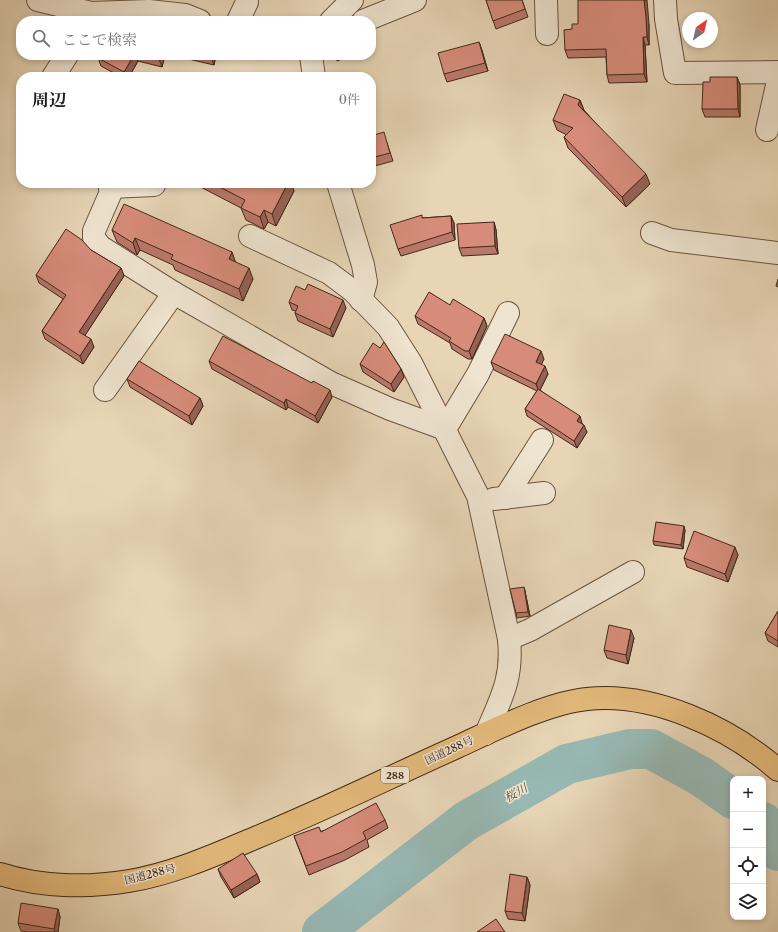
<!DOCTYPE html>
<html lang="ja">
<head>
<meta charset="utf-8">
<style>
  :root { --surface:#fff; --page:#f6f6f6; --text:#222; --muted:#767676; --line:#e0e0e0 }
  body { margin:0; font-family:"Libre Caslon Text","Noto Serif JP",serif; background:var(--page); color:var(--text) }
  .controls { position:absolute; right:12px; bottom:12px; display:grid; overflow:hidden; border-radius:8px; box-shadow:0 2px 6px #0003 }
  .controls button { width:36px; height:36px; display:grid; place-items:center; padding:0; border:0; border-bottom:1px solid var(--line); background:var(--surface); color:var(--text); font:20px sans-serif }
  .compass { position:absolute; left:682px; top:12px; width:36px; height:36px; border-radius:50%; background:var(--surface); box-shadow:0 2px 6px #0003; rotate:34deg }
  .list { margin:0; padding:0; list-style:none }
  h2 { display:flex; justify-content:space-between; align-items:center; height:52px; margin:0; padding:0 16px; font-size:17px }
  h2 small { font-size:13px; font-weight:400; color:var(--muted) }
  .icon { flex:none; width:22px; height:22px; fill:none; stroke:currentColor; stroke-width:2; stroke-linecap:round; stroke-linejoin:round }
  .map { position:relative; flex:none; width:778px; height:932px; overflow:hidden }
  .search { position:absolute; background:var(--surface); box-shadow:0 2px 6px #0003; left:16px; top:16px; width:360px; height:44px; display:flex; align-items:center; gap:10px; box-sizing:border-box; padding:0 14px; border-radius:16px; color:var(--muted); font-size:15px }
  .panel { position:absolute; background:var(--surface); box-shadow:0 2px 6px #0003; left:16px; top:72px; width:360px; height:116px; border-radius:16px }
  .map>svg:first-child { display:block }
  .lines { fill:none; stroke-linecap:round; stroke-linejoin:round }
  .river { stroke:#97b8b3; stroke-width:40 }
  .minor-casing { stroke:#6c5340; stroke-width:24 }
  .highway-casing { stroke:#432818; stroke-width:24 }
  .minor { stroke:#efe4d0; stroke-width:22 }
  .highway { stroke:#e4ba7b; stroke-width:22 }
  .wall { fill:#b9786a; stroke:#432818 }
  .shaded-wall { fill:#966256; stroke:#432818 }
  .building { fill:#d78c7b; stroke:#432818 }
  .labels { text-anchor:middle; stroke-width:3; stroke-linejoin:round; paint-order:stroke }
  .shield { fill:#efe4d0; stroke:#77604f; stroke-width:1 }
  .shield-label { font-size:10px; font-weight:bold; fill:#432818 }
  .street-label { font-size:11px; fill:#432818; stroke:#efe4d0 }
  .water-label { font-size:12px; font-style:italic; fill:#584c3f; stroke:#efe4d0 }
</style>
</head>
<body>
<div class="map">
<svg width="778" height="932" viewBox="0 0 778 932">
  <rect width="100%" height="100%" fill="#e7d5b6"/>
  <filter id="stains"><feTurbulence type="fractalNoise" baseFrequency=".005" numOctaves="4"/><feColorMatrix values="0 0 0 0 .2 0 0 0 0 .09 0 0 0 0 .02 0 0 0 .5 -.17"/></filter>
  <radialGradient id="worn" r=".72"><stop offset=".6" stop-color="#630" stop-opacity="0"/><stop offset="1" stop-color="#630" stop-opacity=".3"/></radialGradient>
  <g class="lines">
    <g class="river">
      <polyline points="763,822 778,851"/>
      <polyline points="322,932 466,821 567,764 630,749 651,749 702,777 733,799"/>
    </g>
    <defs>
      <g id="minor">
        <polyline points="38,0 91,13 149,11 185,15 200,21"/>
        <polyline points="546,0 547,34"/>
        <polyline points="665,0 666,19 675,73 778,72"/>
        <polyline points="238,21 247,2"/>
        <polyline points="331,21 352,0"/>
        <polyline points="363,21 415,0"/>
        <polyline points="311,55 314,77"/>
        <polyline points="53,77 67,55"/>
        <polyline points="767,130 778,81"/>
        <polyline points="109,183 111,192 94,231 94,239 101,247 174,293 331,383 390,409 445,429 478,374 508,313"/>
        <polyline points="338,183 363,265 366,282 361,300"/>
        <polyline points="110,187 154,185"/>
        <polyline points="652,233 671,240 778,253"/>
        <path d="M250 236 329 273 353 291 388 327 411 363 478 496 509 639C513 679 501 698 486 734"/>
        <polyline points="105,390 174,293"/>
        <polyline points="505,498 542,440"/>
        <polyline points="494,499 544,493"/>
        <polyline points="509,639 530,630 633,572"/>
      </g>
      <path id="highway" d="M0 874C40 887 87 888 129 881 172 874 215 855 255 838 323 810 390 777 457 747 494 730 547 703 587 699 653 692 729 727 778 770"/>
    </defs>
    <use href="#minor" class="minor-casing"/>
    <use href="#highway" class="highway-casing"/>
    <use href="#minor" class="minor"/>
    <use href="#highway" class="highway"/>
  </g>
  <g class="wall">
    <polygon points="486,0 522,0 528,17 496,29"/>
    <polygon points="649,24 649,45 645,45 647,82 609,83 607,75 606,57 568,58 565,50 572,29"/>
    <polygon points="479,42 488,71 447,82 444,74"/>
    <polygon points="100,55 165,55 162,67 138,61 129,77 121,77 101,66 98,58"/>
    <polygon points="171,55 216,55 214,65"/>
    <polygon points="335,55 352,55 337,61"/>
    <polygon points="737,77 740,85 740,117 705,117 702,109"/>
    <polygon points="580,100 584,110 650,184 626,207 568,148 564,137 567,135 557,130 553,120"/>
    <polygon points="371,136 386,140 393,161 371,167"/>
    <polygon points="193,183 291,183 294,191 276,226 268,222 264,229 246,220 241,208"/>
    <polygon points="451,216 454,223 455,240 401,256 398,249 422,218"/>
    <polygon points="494,222 496,230 498,254 462,256 459,248"/>
    <polygon points="112,230 232,252 235,261 253,279 243,301 175,270 173,265 140,250 137,255 117,242"/>
    <polygon points="91,250 121,268 124,276 85,335 94,347 83,364 45,339 42,331 63,299 39,283 36,275"/>
    <polygon points="289,302 346,308 333,337 298,321 295,313 296,311 292,310"/>
    <polygon points="450,305 484,318 487,326 472,359 468,359 452,349 450,343 418,324 415,316"/>
    <polygon points="380,348 401,369 404,377 394,392 363,372 360,364"/>
    <polygon points="544,359 541,364 548,374 540,390 582,423 582,424 587,432 577,448 527,416 525,409 537,391 494,370 491,362"/>
    <polygon points="209,361 312,383 332,397 318,423 288,407 286,410 212,369"/>
    <polygon points="127,379 200,398 203,406 192,425 130,387"/>
    <polygon points="685,530 683,549 654,545 653,541"/>
    <polygon points="738,555 728,582 687,567 684,558"/>
    <polygon points="524,587 525,591 530,616 517,618 516,613"/>
    <polygon points="778,611 778,647 768,641 765,633"/>
    <polygon points="634,638 628,664 607,658 604,650"/>
    <polygon points="385,820 388,828 367,840 369,847 345,860 309,875 294,836"/>
    <polygon points="218,869 257,874 260,882 234,898 221,877"/>
    <polygon points="527,877 530,885 525,921 508,919 505,911"/>
    <polygon points="58,909 60,917 58,932 27,932 21,931 18,923"/>
  </g>
  <g class="shaded-wall">
    <polygon points="644,0 647,0 649,24 649,45 647,37"/>
    <polygon points="643,37 645,45 647,82 644,74"/>
    <polygon points="479,42 482,50 488,71 485,63"/>
    <polygon points="134,55 135,55 138,61 129,77 125,77 124,72"/>
    <polygon points="160,55 165,55 162,67 159,59"/>
    <polygon points="211,55 216,55 214,65 211,57"/>
    <polygon points="737,77 740,85 740,117 738,109"/>
    <polygon points="580,100 584,111 578,105"/>
    <polygon points="646,174 650,184 626,207 622,197"/>
    <polygon points="288,183 291,183 294,191 276,226 272,214"/>
    <polygon points="264,210 268,222 264,229 260,217"/>
    <polygon points="451,216 454,223 455,240 452,232"/>
    <polygon points="494,222 496,230 498,254 495,246"/>
    <polygon points="135,238 140,250 137,255 133,243"/>
    <polygon points="232,252 236,264 229,259"/>
    <polygon points="121,268 124,276 82,340 79,332"/>
    <polygon points="249,268 253,279 243,301 239,289"/>
    <polygon points="343,300 346,308 333,337 330,329"/>
    <polygon points="484,318 487,326 472,359 469,351"/>
    <polygon points="91,339 94,347 83,364 80,356"/>
    <polygon points="541,351 544,359 539,370 536,362"/>
    <polygon points="545,366 548,374 539,392 536,384"/>
    <polygon points="401,369 404,377 394,392 391,384"/>
    <polygon points="330,390 332,397 318,423 315,416"/>
    <polygon points="200,398 203,406 192,425 189,416"/>
    <polygon points="286,399 288,407 286,410 284,403"/>
    <polygon points="580,416 582,423 579,428 577,421"/>
    <polygon points="584,425 587,432 577,448 574,441"/>
    <polygon points="684,526 685,530 683,549 681,545"/>
    <polygon points="735,547 738,555 728,582 725,574"/>
    <polygon points="524,587 525,591 530,616 528,612"/>
    <polygon points="631,630 634,638 628,664 626,655"/>
    <polygon points="257,874 260,882 234,898 231,890"/>
    <polygon points="527,877 530,885 525,921 522,913"/>
    <polygon points="58,909 60,917 58,932 55,932 54,929"/>
  </g>
  <g class="building">
    <polygon points="486,0 522,0 525,9 493,21"/>
    <polygon points="578,0 644,0 646,17 647,37 643,37 644,74 607,75 606,49 565,50 564,30 572,29 572,24 578,24"/>
    <polygon points="479,42 485,63 444,74 438,53"/>
    <polygon points="100,55 134,55 124,72 98,58"/>
    <polygon points="141,55 160,55 159,59"/>
    <polygon points="201,55 211,55 211,57"/>
    <polygon points="710,77 737,77 738,109 702,109 703,82 710,82"/>
    <polygon points="564,94 580,100 578,105 646,174 622,197 564,137 573,128 553,120"/>
    <polygon points="384,132 390,153 371,158 371,136"/>
    <polygon points="212,183 288,183 272,214 264,210 260,217 241,208 245,200"/>
    <polygon points="124,204 232,252 229,259 249,268 239,289 171,259 173,255 135,238 133,243 112,230"/>
    <polygon points="422,215 422,218 451,216 452,232 398,249 390,225"/>
    <polygon points="494,222 495,246 459,248 457,224"/>
    <polygon points="66,229 82,240 91,250 121,268 79,332 91,339 80,356 42,331 66,295 36,275"/>
    <polygon points="778,279 778,287 776,286"/>
    <polygon points="308,284 343,300 330,329 295,313 298,306 289,302 296,286 305,290"/>
    <polygon points="429,292 450,305 453,299 484,318 469,351 465,351 449,341 451,338 415,316"/>
    <polygon points="505,334 541,351 536,362 545,366 536,384 491,362"/>
    <polygon points="223,336 312,383 313,381 330,390 315,416 286,399 284,403 209,361"/>
    <polygon points="384,342 401,369 391,384 360,364 373,343 380,348"/>
    <polygon points="139,361 200,398 189,416 127,379"/>
    <polygon points="538,389 580,416 577,421 584,425 574,441 525,409"/>
    <polygon points="656,522 684,526 681,545 653,541"/>
    <polygon points="694,531 735,547 725,574 684,558"/>
    <polygon points="524,587 528,612 516,613 510,589"/>
    <polygon points="778,611 778,641 765,633"/>
    <polygon points="609,625 631,630 626,655 604,650"/>
    <polygon points="376,803 385,820 363,832 366,839 342,852 306,866 294,836 319,827 321,832"/>
    <polygon points="243,853 257,874 231,890 218,869"/>
    <polygon points="510,874 527,877 522,913 505,911"/>
    <polygon points="21,903 58,909 54,929 18,923"/>
    <polygon points="496,919 505,932 477,932"/>
  </g>
  <g class="labels">
    <rect class="shield" x="381" y="767" width="28" height="16" rx="3"/>
    <g class="shield-label">
      <text x="395" y="779">288</text>
    </g>
    <g class="street-label">
      <text transform="translate(449 750) rotate(-25)" y="4">国道288号</text>
      <text transform="translate(150 874) rotate(-14)" y="4">国道288号</text>
    </g>
    <g class="water-label">
      <text transform="translate(516 793) rotate(-30)" y="4">桜川</text>
    </g>
  </g>
  <rect width="100%" height="100%" filter="url(#stains)"/>
  <rect width="100%" height="100%" fill="url(#worn)"/>
</svg>
<div class="controls">
<button>+</button>
<button>−</button>
<button><svg class="icon" aria-label="locate" viewBox="0 0 24 24"><circle cx="12" cy="12" r="6"/><path d="M12 2v4M12 18v4M2 12h4M18 12h4"/></svg></button>
<button><svg class="icon" aria-label="layers" viewBox="0 0 24 24"><path d="M12 4l9 5-9 5-9-5zM3 14l9 5 9-5"/></svg></button>
</div>
<svg class="compass" viewBox="-18 -18 36 36"><path d="M0-13l5 13h-10z" fill="#e53935"/><path d="M0 13l5-13h-10z" fill="#767676"/></svg>
<div class="search"><svg class="icon" aria-label="search" viewBox="0 0 24 24"><circle cx="10" cy="10" r="6"/><path d="M15 15l6 6"/></svg>ここで検索</div>
<section class="panel">
<h2>周辺<small>0件</small></h2>
<ul class="list">
</ul>
</section>
</div>
</body>
</html>
